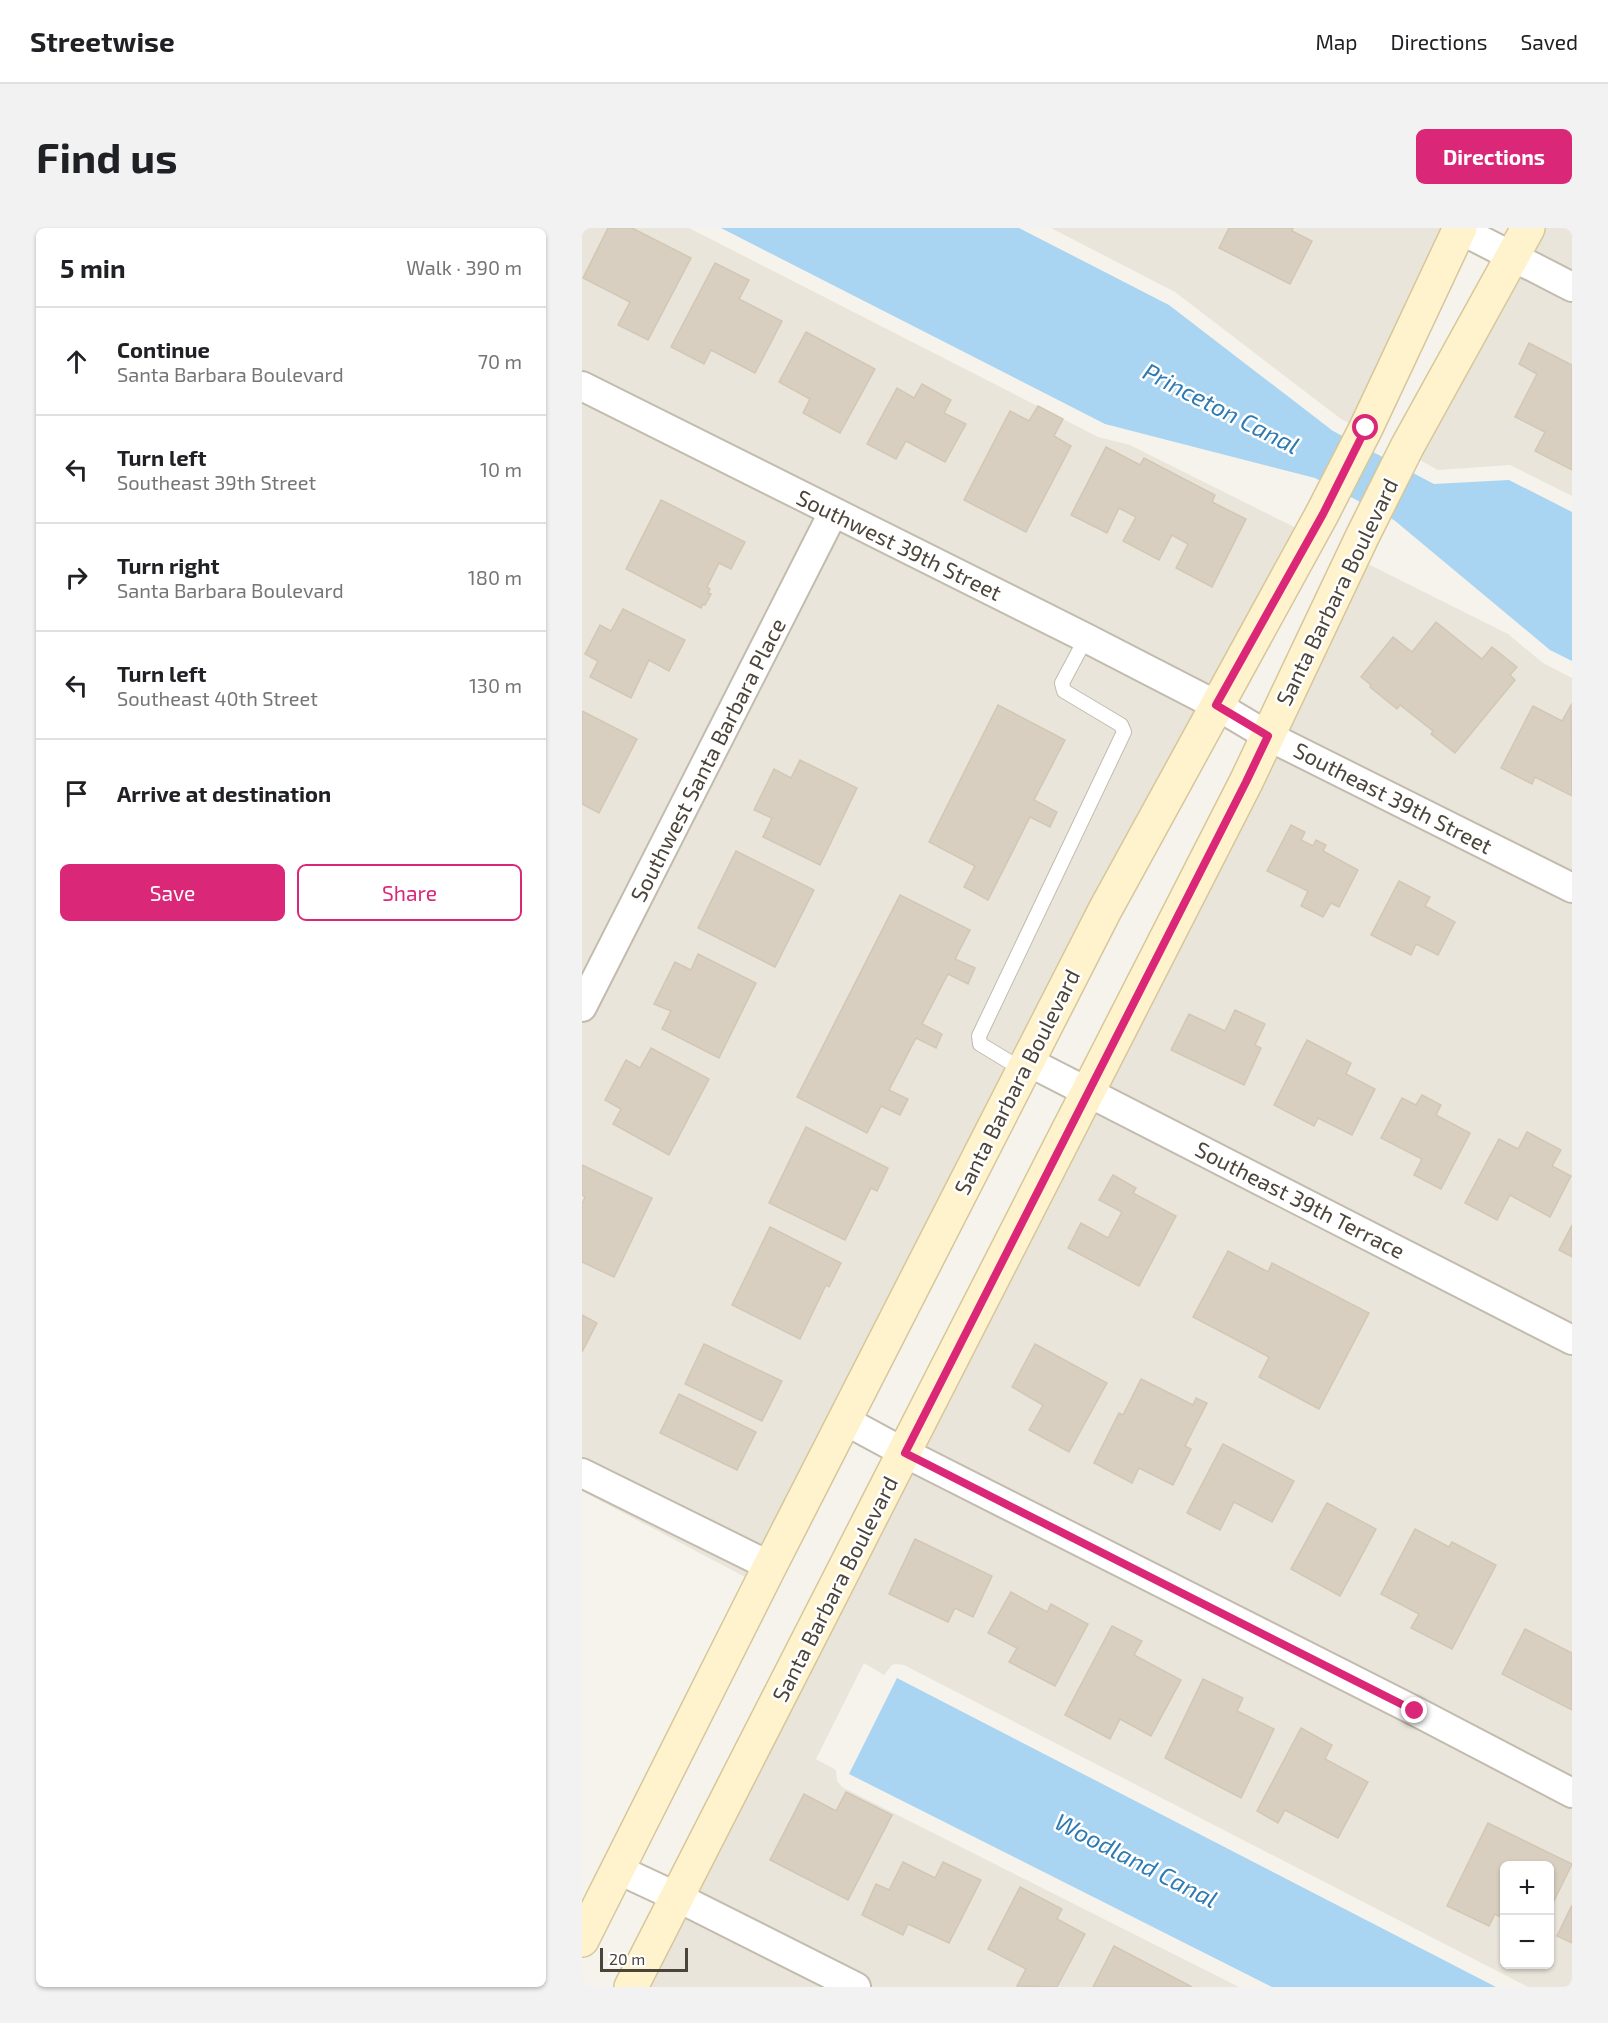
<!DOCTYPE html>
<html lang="en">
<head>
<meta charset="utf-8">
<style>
  :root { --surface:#fff; --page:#f2f2f2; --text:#202124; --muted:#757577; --line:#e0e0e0; --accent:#db2777 }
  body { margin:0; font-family:"Exo 2",sans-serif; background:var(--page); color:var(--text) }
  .controls { position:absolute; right:18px; bottom:18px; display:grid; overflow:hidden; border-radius:9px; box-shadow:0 2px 4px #0004 }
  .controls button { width:54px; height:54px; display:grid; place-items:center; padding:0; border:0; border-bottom:2px solid var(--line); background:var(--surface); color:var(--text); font:30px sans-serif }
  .scale { position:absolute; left:18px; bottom:15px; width:88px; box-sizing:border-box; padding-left:6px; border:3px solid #4b4439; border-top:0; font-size:16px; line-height:21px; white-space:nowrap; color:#4b4439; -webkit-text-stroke:4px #fff; paint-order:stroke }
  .stop { position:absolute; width:18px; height:18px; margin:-14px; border:4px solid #db2777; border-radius:50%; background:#fff }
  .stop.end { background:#db2777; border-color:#fff; box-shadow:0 2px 6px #0008 }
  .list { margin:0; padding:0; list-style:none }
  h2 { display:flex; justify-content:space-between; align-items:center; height:78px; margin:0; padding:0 24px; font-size:26px }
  h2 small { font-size:20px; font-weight:400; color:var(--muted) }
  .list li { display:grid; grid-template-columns:39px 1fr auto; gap:18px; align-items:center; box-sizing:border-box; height:108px; padding:0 24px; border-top:2px solid var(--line) }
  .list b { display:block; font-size:22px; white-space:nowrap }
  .list p { margin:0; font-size:20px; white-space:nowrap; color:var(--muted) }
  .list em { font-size:20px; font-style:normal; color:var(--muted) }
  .actions { display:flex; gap:12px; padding:18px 24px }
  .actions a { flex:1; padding:14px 0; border:2px solid var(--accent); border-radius:9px; text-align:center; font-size:21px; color:var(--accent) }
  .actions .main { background:var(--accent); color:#fff }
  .icon { flex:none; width:33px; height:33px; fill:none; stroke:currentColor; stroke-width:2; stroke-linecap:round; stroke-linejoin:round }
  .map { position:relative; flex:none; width:990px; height:1759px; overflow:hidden; border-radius:9px }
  header { display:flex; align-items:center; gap:36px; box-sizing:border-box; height:84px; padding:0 30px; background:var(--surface); border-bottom:2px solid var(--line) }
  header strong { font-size:28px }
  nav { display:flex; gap:33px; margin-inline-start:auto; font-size:21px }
  .intro { display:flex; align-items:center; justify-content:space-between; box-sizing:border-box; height:144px; padding:0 36px }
  h1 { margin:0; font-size:42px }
  .button { padding:15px 27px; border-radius:9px; background:var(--accent); color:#fff; font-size:21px; font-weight:700 }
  main { display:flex; gap:36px; padding:0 36px }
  aside { flex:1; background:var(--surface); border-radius:9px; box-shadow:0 2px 4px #0004 }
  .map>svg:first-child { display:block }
  .residential { fill:#eae5da; fill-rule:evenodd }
  .water { fill:#a9d4f2 }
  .building { fill:#d8cfc1; stroke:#d3c7b4; stroke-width:1.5 }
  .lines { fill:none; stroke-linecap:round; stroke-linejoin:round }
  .lane-casing { stroke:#c2bbae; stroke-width:16 }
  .street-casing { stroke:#c2bbae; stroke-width:32 }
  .secondary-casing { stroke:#d6c79b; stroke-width:36 }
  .lane { stroke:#fff; stroke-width:14 }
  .street { stroke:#fff; stroke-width:28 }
  .secondary { stroke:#fff3cd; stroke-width:33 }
  .route { stroke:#db2777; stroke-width:8 }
  .labels { text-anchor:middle; stroke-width:5; stroke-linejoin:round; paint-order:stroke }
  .street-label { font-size:22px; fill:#4b4439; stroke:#fff }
  .water-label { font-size:24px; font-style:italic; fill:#2e7ab2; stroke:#fff }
</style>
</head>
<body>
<header>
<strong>Streetwise</strong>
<nav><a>Map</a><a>Directions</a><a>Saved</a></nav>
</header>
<div class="intro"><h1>Find us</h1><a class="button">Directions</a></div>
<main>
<aside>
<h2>5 min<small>Walk · 390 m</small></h2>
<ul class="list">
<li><svg class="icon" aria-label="ahead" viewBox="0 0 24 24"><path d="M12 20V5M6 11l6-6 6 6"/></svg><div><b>Continue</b><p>Santa Barbara Boulevard</p></div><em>70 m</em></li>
<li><svg class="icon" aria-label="left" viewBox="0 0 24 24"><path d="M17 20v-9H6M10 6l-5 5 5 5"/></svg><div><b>Turn left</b><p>Southeast 39th Street</p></div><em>10 m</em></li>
<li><svg class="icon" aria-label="right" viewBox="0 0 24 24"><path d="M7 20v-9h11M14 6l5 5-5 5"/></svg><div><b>Turn right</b><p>Santa Barbara Boulevard</p></div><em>180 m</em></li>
<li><svg class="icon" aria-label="left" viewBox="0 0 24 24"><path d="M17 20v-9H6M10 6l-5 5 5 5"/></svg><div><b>Turn left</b><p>Southeast 40th Street</p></div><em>130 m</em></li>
<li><svg class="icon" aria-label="arrive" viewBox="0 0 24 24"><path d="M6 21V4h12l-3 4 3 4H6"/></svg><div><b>Arrive at destination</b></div></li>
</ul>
<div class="actions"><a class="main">Save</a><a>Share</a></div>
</aside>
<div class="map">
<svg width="990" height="1759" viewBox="0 0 990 1759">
  <rect width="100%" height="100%" fill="#f6f3ec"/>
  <g class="residential">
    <polygon points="0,0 107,0 516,209 548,217 714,300 165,1350 0,1263"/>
    <polygon points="469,0 861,0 769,196 759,191 593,64"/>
    <polygon points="963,0 990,0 990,268 928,237 856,242 836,231"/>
    <path d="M784 335 926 406 961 435 990 450V1759H946L322 1437 314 1436 310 1437 302 1447 282 1435 234 1531 254 1542 255 1553 260 1559 657 1759H66L678 561ZM922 1638H968V1736H922Z"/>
  </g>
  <g class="water">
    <polygon points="139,0 437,0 587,77 751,203 852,256 927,252 990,284 990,433 968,422 812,292 733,250 523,196"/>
    <polygon points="315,1450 914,1759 690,1759 267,1546"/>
  </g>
  <g class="building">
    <polygon points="26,0 50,0 109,30 66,112 36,97 48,74 1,50"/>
    <polygon points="647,0 711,0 710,3 730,13 708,56 637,20"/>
    <polygon points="133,35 167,52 157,71 200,93 173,145 129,122 122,136 89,119"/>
    <polygon points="224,104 293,141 258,205 221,185 228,171 197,154"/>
    <polygon points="947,115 990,137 990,242 953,223 963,204 933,189 955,146 937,136"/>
    <polygon points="340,156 369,172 362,185 384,196 363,234 324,213 314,231 285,216 315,160 332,170"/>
    <polygon points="456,178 481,191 472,208 489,218 444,304 382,272 428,183 447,193"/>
    <polygon points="524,219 558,237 562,230 633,267 630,274 664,291 630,359 594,340 606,316 590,307 577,332 541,313 554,289 537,280 525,305 489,287"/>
    <polygon points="79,272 163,314 149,341 137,335 125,359 128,361 126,365 129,366 123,377 121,376 119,380 44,341"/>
    <polygon points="41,381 103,412 87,443 67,432 49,470 8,449 16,433 3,426 18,397 29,403"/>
    <polygon points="854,394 900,431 910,419 935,439 928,447 933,452 873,525 849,506 851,503 818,477 815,481 788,459 789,457 779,449 811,409 830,424"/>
    <polygon points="416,477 483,512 452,572 475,584 468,599 448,589 406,672 382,659 393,638 347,614"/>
    <polygon points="989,477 990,568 953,549 950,556 919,540 951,478 980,493"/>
    <polygon points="0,483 55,511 17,585 0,576"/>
    <polygon points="218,532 275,560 238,637 181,609 190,590 172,582 192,541 209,550"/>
    <polygon points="709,597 723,604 719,612 731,618 734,612 744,617 741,623 776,642 757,679 749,675 741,689 719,678 726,663 685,643"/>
    <polygon points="154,623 232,662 193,739 116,700"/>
    <polygon points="817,653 848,669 843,678 873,694 856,727 834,716 829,727 789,707"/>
    <polygon points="318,667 388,702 373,731 393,740 386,756 366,746 340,796 360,806 354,820 334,810 307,862 326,871 318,887 299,878 285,905 215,869"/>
    <polygon points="116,726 174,755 137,830 80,801 89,783 72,776 93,734 109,742"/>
    <polygon points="653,782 683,796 673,817 679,820 662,857 589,822 607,786 643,803"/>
    <polygon points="725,812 769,835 764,846 793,861 770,907 736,890 732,898 692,877"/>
    <polygon points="69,820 127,851 87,927 31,896 39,881 23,872 44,832 58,840"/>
    <polygon points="840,867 859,877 854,887 888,905 859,961 832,947 840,931 799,910 820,870 834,877"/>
    <polygon points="224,899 306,940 295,963 289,960 263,1012 187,975"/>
    <polygon points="945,904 979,922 970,938 989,948 968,989 928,967 915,992 883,975 917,911 936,921"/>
    <polygon points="0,937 70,970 32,1049 0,1034 0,976 3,969 0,967"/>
    <polygon points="531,947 554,960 551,965 594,988 557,1058 486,1020 499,995 526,1010 540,984 517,972"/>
    <polygon points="990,997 990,1029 977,1022"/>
    <polygon points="188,999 259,1035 247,1059 244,1057 218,1111 150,1077"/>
    <polygon points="646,1023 686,1044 690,1035 787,1085 737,1181 677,1149 687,1129 611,1089"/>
    <polygon points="0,1087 15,1095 0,1124"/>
    <polygon points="122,1116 200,1153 180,1193 103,1156"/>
    <polygon points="453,1116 525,1155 487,1224 447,1202 461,1177 430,1159"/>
    <polygon points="559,1151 611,1177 614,1170 625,1175 603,1218 609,1221 591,1257 557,1240 550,1255 512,1235 537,1185 541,1187"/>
    <polygon points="97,1166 174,1204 155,1242 78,1205"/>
    <polygon points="641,1216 712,1253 690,1294 652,1274 638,1302 605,1285"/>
    <polygon points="745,1275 794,1301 758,1368 709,1341"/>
    <polygon points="833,1301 867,1319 870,1314 914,1337 870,1421 829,1400 837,1386 799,1366"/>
    <polygon points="333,1311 410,1348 391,1389 373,1380 366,1394 307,1366"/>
    <polygon points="429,1364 465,1384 469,1376 506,1396 473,1458 427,1434 435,1420 406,1405"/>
    <polygon points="530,1398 560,1413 552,1427 599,1452 569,1508 538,1491 528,1511 483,1487"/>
    <polygon points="943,1401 990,1425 990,1482 920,1446"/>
    <polygon points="621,1451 661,1470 655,1483 692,1501 659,1570 583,1530"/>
    <polygon points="719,1500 750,1517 743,1531 786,1554 756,1610 703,1582 696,1595 675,1583"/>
    <polygon points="264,1564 310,1587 266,1672 188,1632 222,1566 254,1583"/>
    <polygon points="906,1595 990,1636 968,1681 968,1638 922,1638 922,1691 913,1686 907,1698 865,1678"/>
    <polygon points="321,1634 353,1650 361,1634 399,1652 367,1715 326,1696 321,1707 280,1687 294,1656 307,1662"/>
    <polygon points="438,1659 480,1681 475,1691 503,1706 475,1759 435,1758 444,1741 406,1721"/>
    <polygon points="990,1677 990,1715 975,1708"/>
    <polygon points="532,1718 610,1759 511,1759"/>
  </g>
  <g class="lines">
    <defs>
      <polyline id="lane" points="441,842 398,816 397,808 542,504 539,497 482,463 480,455 504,410"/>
      <g id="street">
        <polyline points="875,0 990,59"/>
        <polyline points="0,158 504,410 634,477 686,508 990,660"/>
        <polyline points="0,779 251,285"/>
        <polyline points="445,833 990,1112"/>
        <polyline points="262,1192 323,1225 833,1483 990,1565"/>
        <polyline points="0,1245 188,1338"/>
        <polyline points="35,1641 95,1669 274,1759"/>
      </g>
      <g id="secondary">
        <polyline points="0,1712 188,1338 523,682 740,286 784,200 878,0"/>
        <polyline points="49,1759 664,554 781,307 825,219 946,0"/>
      </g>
    </defs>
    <use href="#lane" class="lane-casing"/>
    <use href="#street" class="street-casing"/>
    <use href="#secondary" class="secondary-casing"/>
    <use href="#lane" class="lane"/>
    <use href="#street" class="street"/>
    <use href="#secondary" class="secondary"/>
  </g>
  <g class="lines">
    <polyline class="route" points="784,200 741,286 634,477 686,508 664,554 323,1225 833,1483"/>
  </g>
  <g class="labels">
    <g class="street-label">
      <text transform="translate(317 317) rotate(26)" y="8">Southwest 39th Street</text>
      <text transform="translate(755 364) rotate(-64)" y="8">Santa Barbara Boulevard</text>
      <text transform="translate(126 532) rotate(-63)" y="8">Southwest Santa Barbara Place</text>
      <text transform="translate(811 570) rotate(27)" y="8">Southeast 39th Street</text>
      <text transform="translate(435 854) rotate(-63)" y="8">Santa Barbara Boulevard</text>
      <text transform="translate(718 972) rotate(27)" y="8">Southeast 39th Terrace</text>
      <text transform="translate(253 1361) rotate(-63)" y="8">Santa Barbara Boulevard</text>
    </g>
    <g class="water-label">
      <text transform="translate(639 181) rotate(27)" y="8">Princeton Canal</text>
      <text transform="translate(554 1633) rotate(27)" y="8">Woodland Canal</text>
    </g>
  </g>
</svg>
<div class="controls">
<button>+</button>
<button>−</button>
</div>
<div class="scale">20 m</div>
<div class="stop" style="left:784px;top:200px"></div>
<div class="stop end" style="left:833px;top:1483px"></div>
</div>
</main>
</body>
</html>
